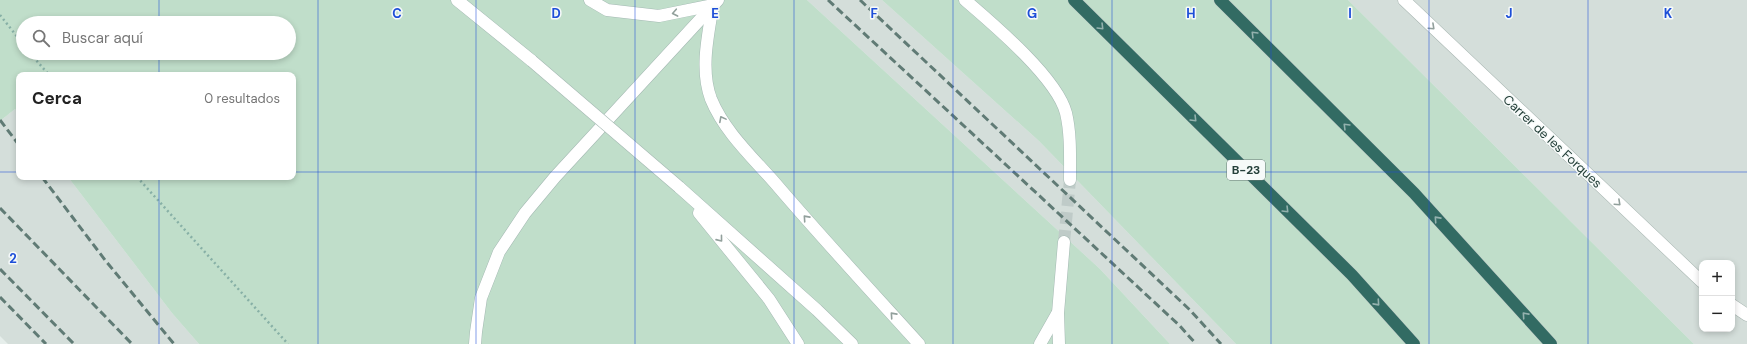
<!DOCTYPE html>
<html lang="es">
<head>
<meta charset="utf-8">
<style>
  :root { --surface:#fff; --page:#f2f2f2; --text:#222; --muted:#767676; --line:#e0e0e0 }
  body { margin:0; font-family:"DM Sans",sans-serif; background:var(--page); color:var(--text) }
  .controls { position:absolute; right:12px; bottom:12px; display:grid; overflow:hidden; border-radius:8px; box-shadow:0 2px 6px #0003 }
  .controls button { width:36px; height:36px; display:grid; place-items:center; padding:0; border:0; border-bottom:1px solid var(--line); background:var(--surface); color:var(--text); font:20px sans-serif }
  .list { margin:0; padding:0; list-style:none }
  h2 { display:flex; justify-content:space-between; align-items:center; height:52px; margin:0; padding:0 16px; font-size:17px }
  h2 small { font-size:13px; font-weight:400; color:var(--muted) }
  .icon { flex:none; width:22px; height:22px; fill:none; stroke:currentColor; stroke-width:2; stroke-linecap:round; stroke-linejoin:round }
  .map { position:relative; flex:none; width:1747px; height:344px; overflow:hidden }
  .search { position:absolute; background:var(--surface); box-shadow:0 2px 6px #0003; left:16px; top:16px; width:280px; height:44px; display:flex; align-items:center; gap:10px; box-sizing:border-box; padding:0 14px; border-radius:22px; color:var(--muted); font-size:15px }
  .panel { position:absolute; background:var(--surface); box-shadow:0 2px 6px #0003; left:16px; top:72px; width:280px; height:108px; border-radius:8px }
  .map>svg:first-child { display:block }
  .built { fill:#d4deda; fill-rule:evenodd }
  .green { fill:#c0deca; fill-rule:evenodd }
  .lines { fill:none; stroke-linecap:round; stroke-linejoin:round }
  .secondary-tunnel { stroke:#bfcbc8; stroke-width:12; stroke-dasharray:12 6; stroke-linecap:butt }
  .street-casing { stroke:#a8b6b2; stroke-width:13 }
  .secondary-casing { stroke:#a4b9b3; stroke-width:13 }
  .highway-casing { stroke:#c2cac8; stroke-width:13 }
  .path { stroke:#87b0a6; stroke-width:2.5; stroke-dasharray:2 3; stroke-linecap:butt }
  .street { stroke:#fff; stroke-width:12 }
  .secondary { stroke:#fff; stroke-width:12 }
  .highway { stroke:#326b63; stroke-width:12 }
  .rail { stroke:#607b75; stroke-width:3; stroke-dasharray:8 4; stroke-linecap:butt }
  .secondary-bridge-casing { stroke:#a4b9b3; stroke-width:13; stroke-linecap:butt }
  .secondary-bridge { stroke:#fff; stroke-width:12 }
  .oneway { stroke:#92a09c }
  .oneway2 { stroke:#94b2ae }
  .grid { fill:none; stroke:#1d4ed8; stroke-width:1; stroke-opacity:0.55 }
  .labels { text-anchor:middle; stroke-width:3; stroke-linejoin:round; paint-order:stroke }
  .shield { fill:#f6faf9; stroke:#647873; stroke-width:1 }
  .shield-label { font-size:12px; font-weight:bold; fill:#25403a }
  .street-label { font-size:13px; fill:#25403a; stroke:#f6faf9 }
  .grid-label { font-size:13px; text-anchor:middle; font-weight:bold; fill:#1d4ed8; stroke:#f6faf9; stroke-width:3; stroke-linejoin:round; paint-order:stroke }
</style>
</head>
<body>
<div class="map">
<svg width="1747" height="344" viewBox="0 0 1747 344">
  <rect width="100%" height="100%" fill="#e6eeeb"/>
  <g class="built">
    <polygon points="807,0 882,0 1039,141 1236,344 1170,344 1100,269"/>
    <path d="M1348 0H1747V344H1694ZM1702 263H1732V329H1702Z"/>
    <polygon points="15,109 19,114 19,177 68,177 172,313 199,344 8,344 0,336 0,121"/>
  </g>
  <g class="green">
    <path d="M0 0H807L1100 269 1170 344H199L172 313 68 177H293V75H19V114L15 109 0 121ZM23 23H289V53H23Z"/>
    <polygon points="882,0 1348,0 1694,344 1236,344 1039,141"/>
  </g>
  <g class="lines">
    <polyline class="secondary-tunnel" points="1064,242 1070,180"/>
    <defs>
      <g id="street">
        <polyline points="1404,0 1702,282"/>
        <polyline points="1732,305 1747,315"/>
      </g>
      <g id="secondary">
        <polyline points="457,0 532,61"/>
        <polyline points="590,0 607,10 659,16 713,5"/>
        <path d="M965 0C993 24 1057 78 1066 113 1071 134 1070 158 1070 180"/>
        <path d="M713 5C708 35 700 70 711 99 724 131 752 157 775 183 822 238 871 291 919 344"/>
        <polyline points="679,187 817,310 852,344"/>
        <polyline points="699,213 769,299 798,344"/>
        <polyline points="475,344 476,332 481,298 499,252 525,213 555,177 718,0"/>
        <polyline points="1040,344 1057,314"/>
        <polyline points="1059,344 1058,313 1064,242"/>
      </g>
      <g id="highway">
        <polyline points="1074,0 1352,275 1414,344"/>
        <polyline points="1220,0 1414,193 1551,344"/>
      </g>
    </defs>
    <use href="#street" class="street-casing"/>
    <use href="#secondary" class="secondary-casing"/>
    <use href="#highway" class="highway-casing"/>
    <g class="path">
      <polyline points="0,15 23,44"/>
      <polyline points="30,53 49,75"/>
      <polyline points="137,177 288,344"/>
    </g>
    <use href="#street" class="street"/>
    <use href="#secondary" class="secondary"/>
    <use href="#highway" class="highway"/>
    <g class="rail">
      <polyline points="828,0 1180,326 1196,344"/>
      <polyline points="860,0 1190,310 1221,344"/>
      <polyline points="0,120 19,145"/>
      <polyline points="42,177 105,260 174,344"/>
      <polyline points="0,208 132,344"/>
      <polyline points="0,269 74,344"/>
      <polyline points="0,297 46,344"/>
    </g>
    <defs>
      <polyline id="secondary-bridge" points="532,61 679,187"/>
    </defs>
    <use href="#secondary-bridge" class="secondary-bridge-casing"/>
    <use href="#secondary-bridge" class="secondary-bridge"/>
  </g>
  <defs><path id="oneway-chevron" d="M-2-3.5L2.5 0L-2 3.5" fill="none" stroke-width="1.6" stroke-linecap="round" stroke-linejoin="round"/></defs>
  <g class="oneway">
    <use href="#oneway-chevron" transform="translate(675 13) rotate(169)"/>
    <use href="#oneway-chevron" transform="translate(1432 27) rotate(43)"/>
    <use href="#oneway-chevron" transform="translate(722 119) rotate(-118)"/>
    <use href="#oneway-chevron" transform="translate(1618 203) rotate(43)"/>
    <use href="#oneway-chevron" transform="translate(806 218) rotate(-132)"/>
    <use href="#oneway-chevron" transform="translate(720 239) rotate(51)"/>
    <use href="#oneway-chevron" transform="translate(893 315) rotate(-132)"/>
  </g>
  <g class="oneway2">
    <use href="#oneway-chevron" transform="translate(1101 27) rotate(45)"/>
    <use href="#oneway-chevron" transform="translate(1254 34) rotate(-135)"/>
    <use href="#oneway-chevron" transform="translate(1194 119) rotate(45)"/>
    <use href="#oneway-chevron" transform="translate(1346 126) rotate(-135)"/>
    <use href="#oneway-chevron" transform="translate(1286 210) rotate(45)"/>
    <use href="#oneway-chevron" transform="translate(1437 219) rotate(-132)"/>
    <use href="#oneway-chevron" transform="translate(1377 303) rotate(48)"/>
    <use href="#oneway-chevron" transform="translate(1525 315) rotate(-132)"/>
  </g>
  <path class="grid" d="M159 0V23M318 0V344M476 0V344M635 0V344M794 0V344M953 0V344M1112 0V344M1271 0V344M1429 0V344M1588 0V344M159 53V75M0 172H19M293 172H1747M159 177V344"/>
  <g class="labels">
    <rect class="shield" x="1227" y="160" width="38" height="20" rx="3"/>
    <g class="shield-label">
      <text x="1246" y="174">B-23</text>
    </g>
    <g class="street-label">
      <text transform="translate(1553 141) rotate(43)" y="5">Carrer de les Forques</text>
    </g>
  </g>
  <g class="grid-label">
    <text x="397" y="18">C</text>
    <text x="556" y="18">D</text>
    <text x="715" y="18">E</text>
    <text x="874" y="18">F</text>
    <text x="1032" y="18">G</text>
    <text x="1191" y="18">H</text>
    <text x="1350" y="18">I</text>
    <text x="1509" y="18">J</text>
    <text x="1668" y="18">K</text>
    <text x="13" y="263">2</text>
  </g>
</svg>
<div class="controls">
<button>+</button>
<button>−</button>
</div>
<div class="search"><svg class="icon" aria-label="search" viewBox="0 0 24 24"><circle cx="10" cy="10" r="6"/><path d="M15 15l6 6"/></svg>Buscar aquí</div>
<section class="panel">
<h2>Cerca<small>0 resultados</small></h2>
<ul class="list">
</ul>
</section>
</div>
</body>
</html>
